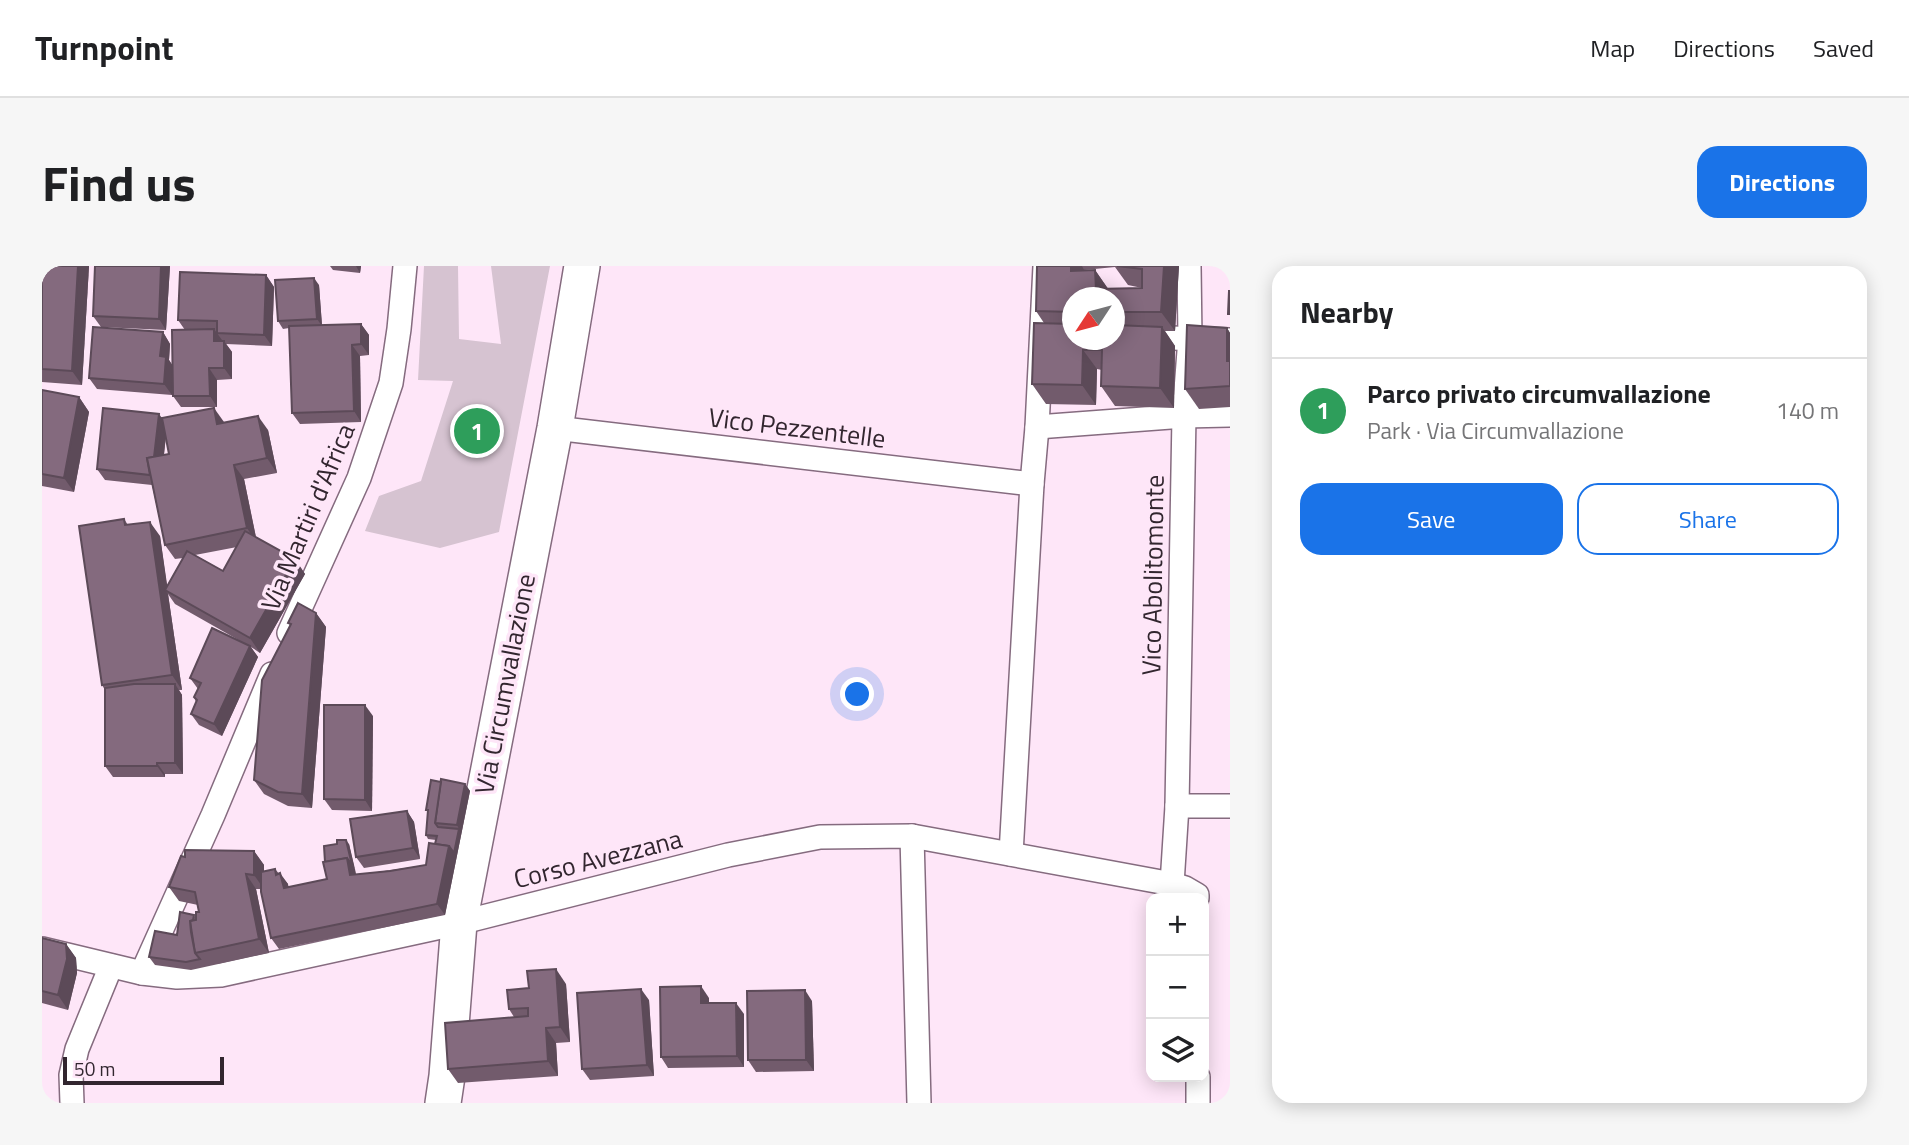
<!DOCTYPE html>
<html lang="en">
<head>
<meta charset="utf-8">
<style>
  :root { --surface:#fff; --page:#f6f6f6; --text:#202124; --muted:#757577; --line:#e0e0e0; --accent:#1a73e8 }
  body { margin:0; font-family:"Titillium Web",sans-serif; background:var(--page); color:var(--text) }
  .controls { position:absolute; right:21px; bottom:21px; display:grid; overflow:hidden; border-radius:14px; box-shadow:0 4px 18px #0003 }
  .controls button { width:63px; height:63px; display:grid; place-items:center; padding:0; border:0; border-bottom:2px solid var(--line); background:var(--surface); color:var(--text); font:35px sans-serif }
  .compass { position:absolute; left:1020px; top:21px; width:63px; height:63px; border-radius:50%; background:var(--surface); box-shadow:0 4px 18px #0003; rotate:234deg }
  .scale { position:absolute; left:21px; bottom:18px; width:161px; box-sizing:border-box; padding-left:7px; border:4px solid #32262f; border-top:0; font-size:19px; line-height:24px; white-space:nowrap; color:#32262f; -webkit-text-stroke:5px #fee6f8; paint-order:stroke }
  .you { position:absolute; left:816px; top:429px; width:24px; height:24px; margin:-18px; border:5px solid #fff; border-radius:50%; background:#1a73e8; box-shadow:0 0 0 10px #1a73e833 }
  .badge { display:grid; place-items:center; width:46px; height:46px; border-radius:50%; background:var(--accent); color:#fff; font-size:23px; font-weight:700 }
  .pin { position:absolute; translate:-50% -50%; border:4px solid #fff; box-shadow:0 2px 7px #0006 }
  .list { margin:0; padding:0; list-style:none }
  h2 { display:flex; justify-content:space-between; align-items:center; height:91px; margin:0; padding:0 28px; font-size:30px }
  h2 small { font-size:23px; font-weight:400; color:var(--muted) }
  .list li { display:grid; grid-template-columns:46px 1fr auto; gap:21px; align-items:center; box-sizing:border-box; height:105px; padding:0 28px; border-top:2px solid var(--line) }
  .list b { display:block; font-size:26px; white-space:nowrap }
  .list p { margin:0; font-size:23px; white-space:nowrap; color:var(--muted) }
  .list em { font-size:23px; font-style:normal; color:var(--muted) }
  .actions { display:flex; gap:14px; padding:21px 28px }
  .actions a { flex:1; padding:16px 0; border:2px solid var(--accent); border-radius:21px; text-align:center; font-size:24px; color:var(--accent) }
  .actions .main { background:var(--accent); color:#fff }
  .icon { flex:none; width:38px; height:38px; fill:none; stroke:currentColor; stroke-width:2; stroke-linecap:round; stroke-linejoin:round }
  .map { position:relative; flex:none; width:1188px; height:837px; overflow:hidden; border-radius:21px }
  header { display:flex; align-items:center; gap:42px; box-sizing:border-box; height:98px; padding:0 35px; background:var(--surface); border-bottom:2px solid var(--line) }
  header strong { font-size:33px }
  nav { display:flex; gap:38px; margin-inline-start:auto; font-size:24px }
  .intro { display:flex; align-items:center; justify-content:space-between; box-sizing:border-box; height:168px; padding:0 42px }
  h1 { margin:0; font-size:49px }
  .button { padding:18px 32px; border-radius:21px; background:var(--accent); color:#fff; font-size:24px; font-weight:700 }
  main { display:flex; gap:42px; padding:0 42px }
  aside { flex:1; background:var(--surface); border-radius:21px; box-shadow:0 4px 18px #0003 }
  .map>svg:first-child { display:block }
  .green { fill:#d6c3d1 }
  .lines { fill:none; stroke-linecap:round; stroke-linejoin:round }
  .street-casing { stroke:#856b7f; stroke-width:26 }
  .primary-casing { stroke:#856b7f; stroke-width:38 }
  .street { stroke:#fff; stroke-width:23 }
  .primary { stroke:#fff; stroke-width:35 }
  .wall { fill:#725b6c; fill-rule:evenodd }
  .shaded-wall { fill:#5c4a58 }
  .building { fill:#846a7e; stroke:#5c4a58; stroke-width:2 }
  .labels { text-anchor:middle; stroke-width:7; stroke-linejoin:round; paint-order:stroke }
  .street-label { font-size:26px; fill:#32262f; stroke:#fee6f8 }
</style>
</head>
<body>
<header>
<strong>Turnpoint</strong>
<nav><a>Map</a><a>Directions</a><a>Saved</a></nav>
</header>
<div class="intro"><h1>Find us</h1><a class="button">Directions</a></div>
<main>
<div class="map">
<svg width="1188" height="837" viewBox="0 0 1188 837">
  <rect width="100%" height="100%" fill="#fee6f8"/>
  <polygon class="green" points="382,0 416,0 417,73 459,78 449,0 508,0 457,266 398,282 323,265 337,230 379,215 411,115 376,114"/>
  <g class="lines">
    <defs>
      <g id="street">
        <polyline points="1072,70 1188,74"/>
        <polyline points="995,161 1142,150 1188,149"/>
        <polyline points="513,162 990,218"/>
        <polyline points="247,367 317,212 349,117 357,63 363,0"/>
        <polyline points="1135,540 1188,540"/>
        <polyline points="870,570 877,837"/>
        <polyline points="969,588 990,218 995,161 1003,0"/>
        <polyline points="1130,618 1135,540 1142,150 1148,72 1147,0"/>
        <polyline points="0,683 100,707 135,711 179,709 417,657 686,589 778,571 870,570 1130,618 1143,622 1155,629 1155,632"/>
        <polyline points="100,707 171,549 230,408"/>
        <polyline points="1156,811 1156,837"/>
        <polyline points="30,837 29,809 35,783 69,700"/>
      </g>
      <polyline id="primary" points="401,837 405,810 417,657 513,162 540,0"/>
    </defs>
    <use href="#street" class="street-casing"/>
    <use href="#primary" class="primary-casing"/>
    <use href="#street" class="street"/>
    <use href="#primary" class="primary"/>
  </g>
  <g class="wall">
    <polygon points="0,0 47,0 40,119 0,116"/>
    <polygon points="128,0 124,64 59,61 51,50"/>
    <polygon points="288,0 319,0 318,7 291,4"/>
    <path d="M995 0H1137L1133 65H1123L1133 80 1132 142 1073 140 1059 120 1060 104 1055 103 1054 139 1004 138 990 118 1002 57 994 45ZM1073 1 1086 19 1100 22 1066 23 1053 4H1042ZM1031 32H1073V74H1031Z"/>
    <polygon points="1182,0 1188,0 1188,8"/>
    <polygon points="224,9 232,21 230,80 184,78 190,86 190,113 175,114 175,141 139,141 131,130 131,115 130,129 55,123 47,112 121,66 128,78 127,94 131,100 143,64 136,54"/>
    <polygon points="277,19 280,59 319,58 327,69 327,89 318,90 319,156 258,158 250,147 247,62 241,63 236,55"/>
    <polygon points="1185,62 1188,67 1188,141 1157,143 1143,123"/>
    <polygon points="0,124 37,131 47,146 32,226 0,220"/>
    <path d="M120 152 182 157 226 164 235 207 202 213 214 271 253 293 263 308 218 387 209 381 216 391 180 470 157 459 149 448 154 436 152 431 156 423 148 412 200 376 133 338 126 328 140 424H137L140 429 141 508H123V511H71L63 500V424L60 419 82 253 86 259 118 270 125 321 141 292 133 293 123 279 110 219 63 214 55 203ZM124 170 127 188 122 189ZM195 281 181 305 153 289Z"/>
    <polygon points="274,347 284,361 270,542 246,540 222,528 212,514 248,359 246,357"/>
    <polygon points="331,450 330,545 290,544 282,533"/>
    <polygon points="399,516 423,518 428,525 403,649 237,683 229,672 219,623 214,623 227,687 149,704 113,699 107,691 135,669 152,649 154,653 157,646 156,639 137,635 127,621 143,591 212,585 222,599 222,605 233,603 246,618 246,621 285,613 283,596 307,578 314,609 384,599 393,578 394,574 386,573 384,569 386,546 384,544"/>
    <polygon points="365,545 372,556 378,593 322,602 314,591"/>
    <polygon points="0,672 24,678 34,692 35,707 26,744 0,737"/>
    <polygon points="524,718 528,776 514,777 516,810 416,817 406,803 472,751 467,743 487,722"/>
    <polygon points="667,732 667,737 702,748 702,801 626,802 619,791"/>
    <polygon points="607,734 612,810 548,814 540,803"/>
    <polygon points="770,735 772,805 714,806 706,794"/>
  </g>
  <g class="shaded-wall">
    <polygon points="36,0 47,0 40,119 30,105"/>
    <polygon points="119,0 128,0 124,64 117,53"/>
    <polygon points="314,0 319,0 318,7"/>
    <polygon points="1029,0 1040,0 1042,4 1043,24 1029,5"/>
    <polygon points="1122,0 1137,0 1133,65 1119,46"/>
    <polygon points="1053,4 1067,24 1054,23"/>
    <polygon points="224,9 232,21 230,80 222,69"/>
    <polygon points="272,12 277,19 280,60 275,53"/>
    <polygon points="319,58 327,69 327,89 319,78"/>
    <polygon points="1120,61 1133,80 1132,142 1118,122"/>
    <polygon points="1185,62 1188,67 1188,99 1185,95"/>
    <polygon points="172,63 180,74 180,86 172,75"/>
    <polygon points="121,66 128,78 127,94 132,102 130,129 122,118 118,90"/>
    <polygon points="182,75 190,86 190,113 182,102"/>
    <polygon points="310,79 318,90 319,156 312,145"/>
    <polygon points="1041,84 1055,103 1054,139 1040,119"/>
    <polygon points="167,102 175,114 175,141 168,130"/>
    <polygon points="37,131 47,146 32,226 22,212"/>
    <polygon points="172,142 182,156 185,173 175,158"/>
    <polygon points="117,148 125,159 120,206 112,194"/>
    <polygon points="216,150 226,164 235,207 225,192"/>
    <polygon points="192,199 202,213 215,277 205,262"/>
    <polygon points="108,256 118,270 126,325 123,324 126,328 140,424 130,409"/>
    <polygon points="253,293 263,308 218,387 208,372"/>
    <polygon points="274,347 284,361 270,542 260,528"/>
    <polygon points="208,380 216,391 180,470 172,458"/>
    <polygon points="133,418 140,429 141,508 133,497"/>
    <polygon points="323,439 331,450 330,545 323,534"/>
    <polygon points="115,497 123,508 123,511 115,500"/>
    <polygon points="423,518 428,525 403,649 395,638 407,580 417,563 415,559"/>
    <polygon points="365,545 372,556 378,593 371,582"/>
    <polygon points="304,574 307,578 313,603 310,599"/>
    <polygon points="212,585 222,599 222,623 212,609"/>
    <polygon points="305,592 313,603 316,620 308,609"/>
    <polygon points="233,603 239,613 238,607 246,618 249,633 242,622"/>
    <polygon points="204,608 214,623 227,687 217,673"/>
    <polygon points="24,678 34,692 35,707 26,744 16,729"/>
    <polygon points="514,703 524,718 528,776 518,761"/>
    <polygon points="659,720 667,732 667,748 659,737"/>
    <polygon points="599,723 607,734 612,810 605,799"/>
    <polygon points="763,724 770,735 772,805 764,794"/>
    <polygon points="694,737 702,748 702,801 695,790"/>
    <polygon points="504,762 514,777 516,810 506,795"/>
  </g>
  <g class="building">
    <polygon points="0,0 36,0 30,105 0,103"/>
    <polygon points="53,0 119,0 117,53 51,50"/>
    <polygon points="995,0 1029,0 1029,5 1053,4 1054,23 1100,22 1100,3 1075,0 1122,0 1119,46 1073,46 1073,32 1031,32 1031,46 994,45"/>
    <polygon points="138,6 224,9 222,69 175,67 175,55 136,54"/>
    <polygon points="272,12 275,53 236,55 233,14"/>
    <polygon points="1187,25 1188,25 1188,48 1186,48"/>
    <polygon points="992,57 1031,58 1031,74 1073,74 1073,59 1120,61 1118,122 1059,120 1060,84 1041,84 1040,119 990,118"/>
    <polygon points="319,58 319,78 310,79 312,145 250,147 247,60"/>
    <polygon points="1145,59 1185,62 1185,95 1188,95 1188,120 1143,123"/>
    <polygon points="51,61 121,66 118,90 124,91 122,118 47,112"/>
    <polygon points="172,63 172,75 182,75 182,102 167,102 168,130 131,130 130,64"/>
    <polygon points="0,124 37,131 22,212 0,208"/>
    <polygon points="61,142 117,148 112,191 105,192 108,209 55,203"/>
    <polygon points="172,142 175,158 216,150 225,192 192,199 205,262 123,279 105,192 127,188 120,152"/>
    <polygon points="82,253 83,259 108,256 130,409 60,419 37,260"/>
    <polygon points="203,265 253,293 208,372 123,324 145,285 181,305"/>
    <polygon points="256,337 274,347 260,528 236,526 212,514 220,414 249,358 246,357"/>
    <polygon points="170,362 208,380 172,458 149,448 155,434 152,431 159,417 148,412"/>
    <polygon points="92,418 133,418 133,497 115,497 115,500 63,500 63,422"/>
    <polygon points="282,439 323,439 323,534 282,533"/>
    <polygon points="399,513 423,518 415,559 393,557"/>
    <polygon points="389,514 399,516 393,557 396,561 417,563 412,587 407,580 393,578 395,570 384,569 386,544 384,544"/>
    <polygon points="365,545 371,582 314,591 308,553"/>
    <polygon points="295,574 304,574 310,599 305,592 283,596 282,580 295,578"/>
    <polygon points="387,577 407,580 395,638 229,672 219,626 219,606 233,603 234,609 238,607 242,622 285,613 281,596 305,592 308,609 348,605 384,599"/>
    <polygon points="143,584 212,585 212,609 204,608 217,673 153,687 148,655 154,654 154,646 157,646 153,626 127,621 139,590 143,591"/>
    <polygon points="138,646 152,649 151,654 148,655 149,666 153,687 158,693 144,696 107,691 113,665 135,669"/>
    <polygon points="0,672 24,678 25,693 16,729 0,725"/>
    <polygon points="514,703 518,761 504,762 506,795 406,803 403,757 486,750 486,742 467,743 465,724 487,722 485,705"/>
    <polygon points="659,720 659,737 694,737 695,790 619,791 618,721"/>
    <polygon points="599,723 605,799 540,803 535,727"/>
    <polygon points="763,724 764,794 706,794 705,725"/>
  </g>
  <g class="labels">
    <g class="street-label">
      <text transform="translate(755 162) rotate(7)" y="9">Vico Pezzentelle</text>
      <text transform="translate(266 251) rotate(-67)" y="9">Via Martiri d'Africa</text>
      <text transform="translate(1111 309) rotate(-89)" y="9">Vico Abolitomonte</text>
      <text transform="translate(463 418) rotate(-79)" y="9">Via Circumvallazione</text>
      <text transform="translate(556 593) rotate(-14)" y="9">Corso Avezzana</text>
    </g>
  </g>
</svg>
<div class="controls">
<button>+</button>
<button>−</button>
<button><svg class="icon" aria-label="layers" viewBox="0 0 24 24"><path d="M12 4l9 5-9 5-9-5zM3 14l9 5 9-5"/></svg></button>
</div>
<svg class="compass" viewBox="-18 -18 36 36"><path d="M0-13l5 13h-10z" fill="#e53935"/><path d="M0 13l5-13h-10z" fill="#757577"/></svg>
<div class="scale">50 m</div>
<div class="you"></div>
<div class="pin badge" style="left:435px;top:165px;background:#2e9e5b">1</div>
</div>
<aside>
<h2>Nearby<small></small></h2>
<ul class="list">
<li><span class="badge" style="background:#2e9e5b">1</span><div><b>Parco privato circumvallazione</b><p>Park · Via Circumvallazione</p></div><em>140 m</em></li>
</ul>
<div class="actions"><a class="main">Save</a><a>Share</a></div>
</aside>
</main>
</body>
</html>
